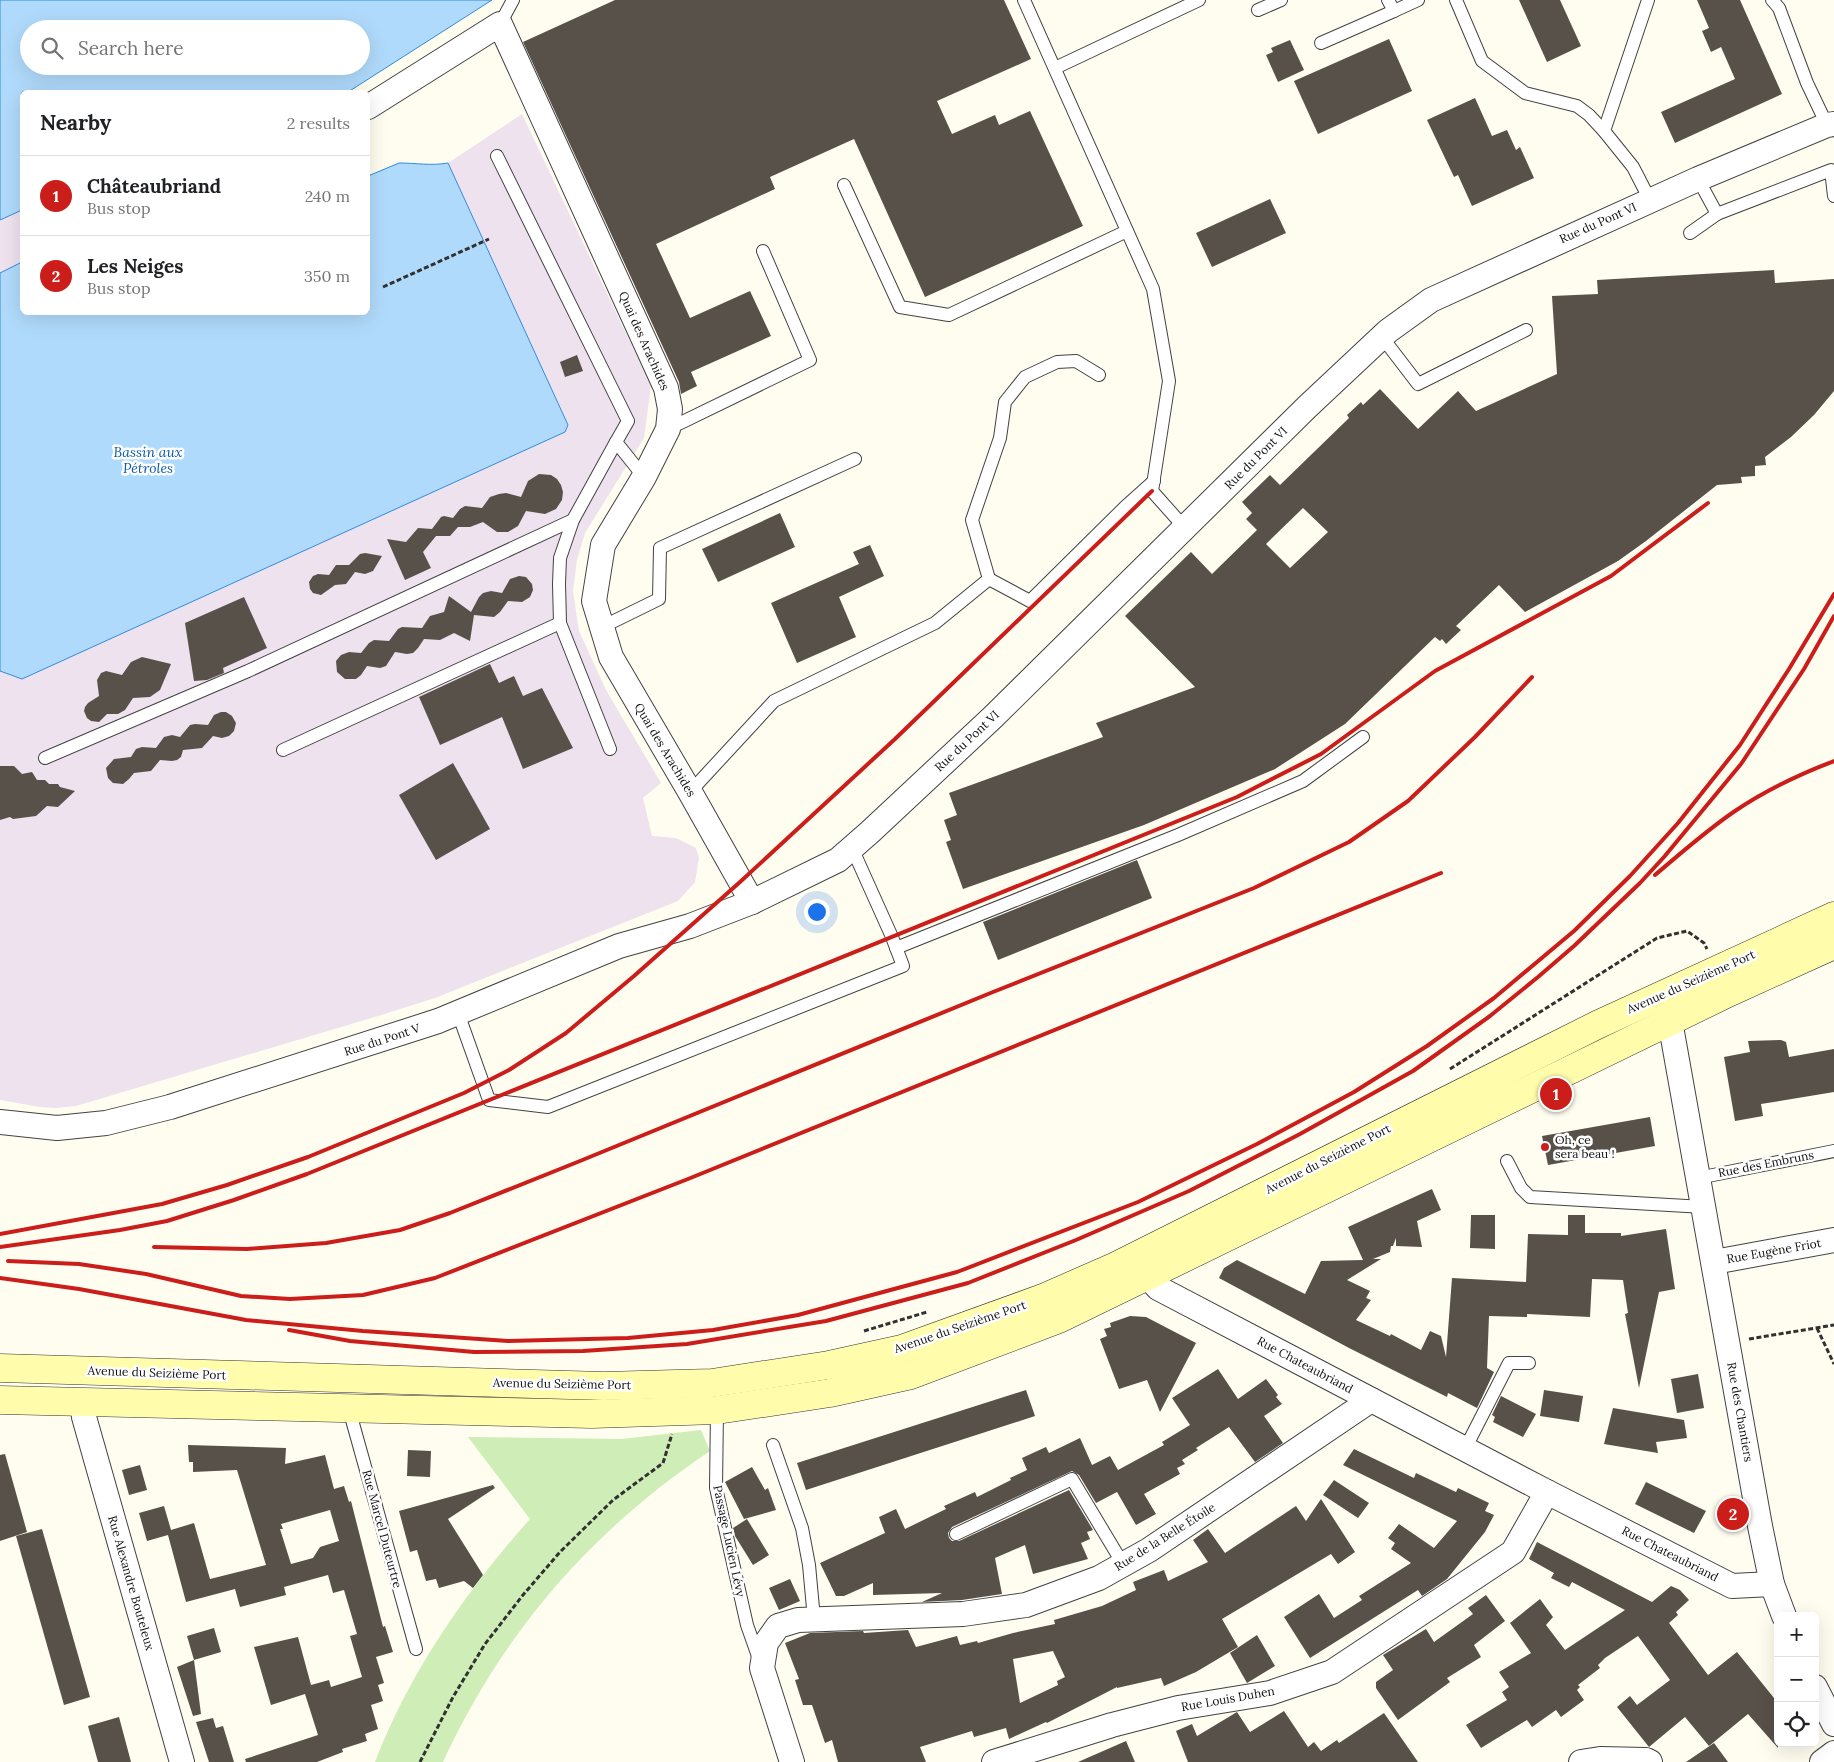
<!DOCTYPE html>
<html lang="en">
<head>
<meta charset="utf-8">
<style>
  :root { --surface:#fff; --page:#f6f6f6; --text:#202124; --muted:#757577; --line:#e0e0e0; --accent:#cb1e1a }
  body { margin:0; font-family:Lora,serif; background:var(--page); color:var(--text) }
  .controls { position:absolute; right:15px; bottom:15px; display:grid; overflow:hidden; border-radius:8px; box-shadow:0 5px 20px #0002 }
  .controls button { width:45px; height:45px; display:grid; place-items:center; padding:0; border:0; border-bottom:1px solid var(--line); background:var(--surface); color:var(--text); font:25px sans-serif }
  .you { position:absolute; left:816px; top:911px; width:18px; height:18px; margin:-12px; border:4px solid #fff; border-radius:50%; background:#1a73e8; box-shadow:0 0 0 8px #1a73e833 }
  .badge { display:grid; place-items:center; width:32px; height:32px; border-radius:50%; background:var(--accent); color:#fff; font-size:16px; font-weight:700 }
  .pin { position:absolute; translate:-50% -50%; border:2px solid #fff; box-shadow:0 1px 5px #0006 }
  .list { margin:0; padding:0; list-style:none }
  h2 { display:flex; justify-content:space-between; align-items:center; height:65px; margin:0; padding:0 20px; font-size:21px }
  h2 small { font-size:16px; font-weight:400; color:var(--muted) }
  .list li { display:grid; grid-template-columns:32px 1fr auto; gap:15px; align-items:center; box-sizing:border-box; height:80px; padding:0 20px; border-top:1px solid var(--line) }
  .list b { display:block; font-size:19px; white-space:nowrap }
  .list p { margin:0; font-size:16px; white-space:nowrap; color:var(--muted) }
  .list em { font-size:16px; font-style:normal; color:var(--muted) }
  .icon { flex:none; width:28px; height:28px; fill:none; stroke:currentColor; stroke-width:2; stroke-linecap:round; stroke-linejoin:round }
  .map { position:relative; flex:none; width:1834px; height:1762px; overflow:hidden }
  .search { position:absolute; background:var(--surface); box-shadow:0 5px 20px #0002; left:20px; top:20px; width:350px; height:55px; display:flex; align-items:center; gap:12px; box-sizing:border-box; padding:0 18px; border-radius:28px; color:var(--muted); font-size:19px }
  .panel { position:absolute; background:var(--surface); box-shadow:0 5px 20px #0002; left:20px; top:90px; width:350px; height:225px; border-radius:8px }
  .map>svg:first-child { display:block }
  .industrial { fill:#ede2ee }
  .green { fill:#cfedb6 }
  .water { fill:#b0dafb; stroke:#318ad9; fill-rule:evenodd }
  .building { fill:#58514a; fill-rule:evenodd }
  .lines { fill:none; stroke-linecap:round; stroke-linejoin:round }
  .service-casing { stroke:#424242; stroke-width:14 }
  .minor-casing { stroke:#424242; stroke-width:26 }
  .secondary-casing { stroke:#313131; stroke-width:29 }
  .path { stroke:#313131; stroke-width:3; stroke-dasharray:5 2.5; stroke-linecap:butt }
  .service { stroke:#fff; stroke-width:12 }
  .minor { stroke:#fff; stroke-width:24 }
  .secondary { stroke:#fffcab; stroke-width:28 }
  .rail { stroke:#cb1e1a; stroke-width:4 }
  .poi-dot { fill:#cb1e1a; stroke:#fff; stroke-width:2 }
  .labels { text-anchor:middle; stroke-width:5; stroke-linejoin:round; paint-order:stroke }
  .street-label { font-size:12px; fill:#0f0f0f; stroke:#fff }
  .poi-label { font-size:12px; fill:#0f0f0f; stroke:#fff; text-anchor:start }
  .water-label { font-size:14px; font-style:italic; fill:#0c5bac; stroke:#fff }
</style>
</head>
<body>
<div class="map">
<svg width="1834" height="1762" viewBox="0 0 1834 1762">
  <rect width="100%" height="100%" fill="#fffdf0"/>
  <g class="industrial">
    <polygon points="522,114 651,386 644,438 585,533 577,560 573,591 579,631 606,690 661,783 643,798 652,836 676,838 696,848 699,858 695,882 678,901 435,998 378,1016 76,1106 56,1108 40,1107 0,1100 0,671 22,679 568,425 448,163"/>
    <polygon points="22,210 22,262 0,273 0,220"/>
  </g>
  <path class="green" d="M701 1430 710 1451C591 1531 503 1632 443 1762H375C410 1672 466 1591 530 1519L468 1437 622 1439Z"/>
  <g class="water">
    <path d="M0 0H492L348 92H22V210L0 220ZM29 29H361V66H29Z"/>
    <path d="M399 163C416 163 431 166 448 163L568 425 565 432 22 679 0 671V273L22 262V312H368V176Z"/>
  </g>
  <g class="building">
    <polygon points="615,0 1004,0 1031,59 937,101 952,134 995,115 999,125 1030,111 1083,226 925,297 854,139 770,177 775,189 656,244 690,318 750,291 771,336 691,372 697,386 681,394 679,382 523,42"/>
    <polygon points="1519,0 1560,0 1581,46 1547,62"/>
    <polygon points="1697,0 1740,0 1782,94 1675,143 1661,112 1735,79 1721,47 1711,52 1702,31 1709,28"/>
    <polygon points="1389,39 1412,91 1318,134 1294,81"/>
    <polygon points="1290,40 1304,70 1278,82 1266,55 1273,52 1271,48"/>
    <polygon points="1475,98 1492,136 1507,130 1516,150 1520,147 1534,178 1472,206 1458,175 1454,177 1427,120"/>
    <polygon points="1270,199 1286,233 1212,267 1196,233"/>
    <path d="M1774 270 1775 283 1834 279V391L1814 415 1791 437 1765 457 1766 465 1755 466V476L1741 477 1742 483 1717 485 1646 541 1618 561 1525 612 1499 585 1456 626 1461 630 1446 644 1442 639 1440 641 1435 637 1345 724 1275 769 1144 825 963 889 946 842 951 840 944 820 957 815 949 793 1103 737 1096 723 1195 687 1125 616 1191 552 1212 574 1257 530 1246 519 1252 513 1242 502 1270 475 1280 485 1349 418 1347 415 1361 402 1363 405 1380 389 1418 429 1458 391 1476 411 1557 374 1552 296 1598 294 1597 280ZM1303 508 1328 532 1290 568 1266 544Z"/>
    <polygon points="577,355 583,371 565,377 560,362"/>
    <polygon points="539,474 551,475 557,479 561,485 563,492 562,500 556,509 545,514 526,511 518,526 508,532 497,532 483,522 470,527 458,527 450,536 436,536 423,552 431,568 405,580 387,539 406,542 418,528 432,529 441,517 444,516 453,518 460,509 465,506 482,508 490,497 499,494 506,493 521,497 528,481"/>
    <polygon points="780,513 795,547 718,582 702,549"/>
    <polygon points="870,545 884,576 839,597 856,637 797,663 771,603 859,564 853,552"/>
    <polygon points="365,553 382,556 373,571 365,574 355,572 346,584 335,585 321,595 313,593 310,589 309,582 313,576 318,574 329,575 336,565 349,565 360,554"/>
    <polygon points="519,576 526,577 532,584 533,590 530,597 522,602 508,601 500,612 494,617 474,615 470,641 454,633 440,640 424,639 418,648 413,653 407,654 395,652 386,666 380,668 367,666 361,675 356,679 345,679 337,672 336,661 341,655 349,652 361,653 369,643 374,640 389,641 398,629 402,627 422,628 430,616 444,612 449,596 471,612 479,597 483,593 491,591 502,593 510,579"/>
    <polygon points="244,597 267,648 223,668 224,673 207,680 194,681 185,623"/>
    <polygon points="142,657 171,664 160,690 150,697 133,698 125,710 118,714 107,714 99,722 91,721 87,718 84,711 85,707 88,703 99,696 97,680 101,673 106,671 122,675 131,662"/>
    <polygon points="490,664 499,683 514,676 523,696 542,688 573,748 523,769 502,717 440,745 419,697"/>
    <polygon points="226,712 232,716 236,723 234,731 229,736 222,738 213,736 202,748 183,750 181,757 177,760 172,761 160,760 151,771 134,773 129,779 123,784 113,783 108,778 106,768 114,759 131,757 136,749 142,747 156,748 164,737 172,735 180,737 190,725 195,724 208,725 214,715 221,712"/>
    <polygon points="453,763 490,829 436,860 399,795"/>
    <polygon points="0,766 14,766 22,774 32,772 37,780 45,780 49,784 58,784 60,787 75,791 58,807 47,806 36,816 13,819 10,817 0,820"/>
    <polygon points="1137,860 1152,898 998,960 983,922"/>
    <polygon points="1781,1040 1786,1042 1789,1057 1834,1049 1834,1092 1761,1104 1763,1116 1735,1121 1724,1057 1750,1052 1748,1041"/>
    <polygon points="1650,1117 1655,1146 1548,1165 1542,1136"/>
    <polygon points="1432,1189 1441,1210 1417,1221 1422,1247 1396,1246 1396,1238 1393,1246 1391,1246 1390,1252 1373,1259 1381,1259 1347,1280 1370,1291 1366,1298 1371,1300 1356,1320 1390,1336 1391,1334 1421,1350 1430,1331 1441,1336 1446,1357 1452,1278 1526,1282 1528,1234 1568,1235 1568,1215 1585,1215 1585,1233 1621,1233 1621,1236 1666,1229 1675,1289 1659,1292 1639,1388 1625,1314 1628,1313 1623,1280 1592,1279 1590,1317 1527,1314 1527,1317 1489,1316 1487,1368 1494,1372 1477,1408 1448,1393 1447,1397 1349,1348 1219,1278 1224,1268 1237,1260 1305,1294 1321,1261 1363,1260 1348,1227"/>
    <polygon points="1471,1215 1495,1215 1495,1249 1470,1248"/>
    <polygon points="1130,1316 1146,1317 1196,1343 1160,1412 1147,1380 1119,1389 1100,1339 1107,1336 1104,1329 1111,1327 1110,1323"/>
    <polygon points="1218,1369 1238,1399 1266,1379 1278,1395 1276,1397 1282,1404 1264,1416 1283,1443 1255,1462 1229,1427 1196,1448 1198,1450 1182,1460 1185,1464 1177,1468 1180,1474 1144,1494 1156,1514 1136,1525 1117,1492 1096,1503 1079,1475 1072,1471 952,1527 948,1533 949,1538 952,1541 959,1541 1069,1490 1093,1530 1087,1532 1090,1539 1081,1543 1088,1559 1033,1574 1025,1545 995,1558 1002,1594 962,1600 922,1602 942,1593 873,1595 873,1583 844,1596 836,1596 820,1563 885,1533 879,1517 896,1509 905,1529 946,1509 944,1506 975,1492 977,1497 1011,1480 1010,1478 1027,1470 1022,1458 1046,1447 1049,1453 1080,1438 1092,1465 1110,1456 1118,1470 1164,1445 1162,1442 1190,1425 1172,1398"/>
    <polygon points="1698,1374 1704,1408 1677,1413 1671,1379"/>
    <polygon points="1026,1390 1035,1416 806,1490 797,1463"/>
    <polygon points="1544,1390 1583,1396 1579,1422 1540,1416"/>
    <polygon points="1501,1396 1536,1414 1523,1437 1493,1422 1495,1417 1492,1415"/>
    <polygon points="1613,1408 1684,1420 1687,1438 1656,1442 1658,1453 1604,1444"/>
    <path d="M188 1445 286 1448 285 1464 325 1455 334 1489 344 1486 349 1502 351 1501 383 1627 385 1626 393 1652 376 1657 384 1683 378 1685 383 1701 371 1705 378 1729 365 1734 367 1741 342 1749 343 1752 317 1762H246L245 1759 318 1735 305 1694 271 1705 254 1647 298 1637 311 1685 329 1680 331 1687 362 1677 350 1636 357 1634 344 1590 333 1593 328 1575 284 1587 286 1595 240 1607 235 1589 186 1602 168 1535 147 1541 139 1513 164 1506 171 1530 194 1523 210 1579 266 1565 237 1470 193 1472V1462H189ZM330 1510 339 1541 320 1547 313 1558 291 1564 280 1529H283L281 1524Z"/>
    <polygon points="1354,1449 1414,1478 1416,1473 1456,1492 1458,1488 1489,1503 1485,1511 1494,1515 1485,1532 1447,1579 1422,1596 1418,1590 1310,1658 1284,1617 1319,1594 1334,1618 1362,1600 1359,1596 1411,1563 1391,1549 1395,1543 1388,1538 1399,1524 1434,1548 1457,1521 1343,1465"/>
    <polygon points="408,1450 431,1451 430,1477 407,1476"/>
    <polygon points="5,1454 27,1532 0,1541 0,1455"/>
    <polygon points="140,1465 147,1490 129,1495 122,1470"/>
    <polygon points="752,1467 765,1490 768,1488 776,1510 744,1519 725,1482"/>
    <polygon points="1334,1480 1369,1503 1358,1518 1323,1495"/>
    <polygon points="1646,1482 1706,1511 1694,1533 1635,1504"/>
    <polygon points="493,1485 495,1488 448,1519 483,1575 473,1588 464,1581 439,1588 436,1579 426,1581 417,1550 410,1552 399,1511"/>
    <path d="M1321 1499 1355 1552 1338 1564 1331 1554 1222 1619 1238 1647 1196 1672 1164 1686 1161 1678 1117 1688V1687L1047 1723 1046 1722 1009 1739 1006 1728 974 1737 972 1731 920 1747 926 1762H838L832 1740 825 1743 812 1705H803L795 1680 799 1679 785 1643 810 1633 863 1631 864 1633 908 1630 916 1647 957 1636 960 1645 977 1641 978 1643 1013 1633 1055 1624 1054 1620 1102 1606 1136 1590 1133 1582 1164 1570 1168 1581 1208 1562 1193 1540 1208 1529 1225 1553 1296 1506 1306 1521ZM1053 1651 1065 1677 1057 1681 1058 1685 1020 1703 1013 1659Z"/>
    <polygon points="747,1519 769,1555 753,1565 735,1536 733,1528"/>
    <polygon points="42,1529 90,1697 64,1705 16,1536"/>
    <polygon points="1537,1542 1652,1602 1671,1586 1680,1590 1689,1600 1676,1612 1678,1615 1669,1623 1708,1675 1737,1652 1778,1703 1778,1748 1748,1714 1709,1746 1685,1717 1649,1747 1617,1707 1630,1696 1637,1705 1670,1680 1638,1636 1605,1658 1598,1665 1600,1668 1578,1685 1580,1687 1577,1690 1584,1700 1561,1717 1556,1710 1532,1727 1527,1720 1481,1748 1466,1725 1507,1700 1502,1692 1509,1687 1499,1672 1531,1653 1510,1623 1540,1599 1553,1617 1546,1625 1565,1650 1625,1610 1572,1582 1569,1587 1551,1578 1554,1573 1529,1559"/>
    <polygon points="790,1579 800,1601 779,1610 769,1588"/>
    <polygon points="1486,1595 1505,1621 1474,1645 1481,1657 1447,1678 1450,1682 1398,1720 1376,1688 1376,1682 1393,1670 1383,1655 1426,1629 1434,1642 1473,1614 1468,1608"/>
    <polygon points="214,1628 221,1652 194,1660 187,1636"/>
    <polygon points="1257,1635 1275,1666 1247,1683 1230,1653"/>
    <polygon points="194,1660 201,1714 193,1716 177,1667"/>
    <polygon points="1284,1711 1308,1747 1314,1742 1321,1751 1337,1740 1339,1743 1384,1713 1418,1762 1188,1762 1176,1731 1192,1724 1197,1736 1237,1712 1250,1732"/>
    <polygon points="119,1717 131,1762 98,1762 88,1726"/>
    <polygon points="213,1718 216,1728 223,1726 234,1762 209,1762 196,1722"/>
    <polygon points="1126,1741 1135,1762 1078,1762"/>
    <polygon points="1714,1743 1728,1762 1686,1762"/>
  </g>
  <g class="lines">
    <defs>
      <g id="service">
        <polyline points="1024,0 1153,289 1169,381 1152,491 1185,528"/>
        <polyline points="1388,0 1394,11 1418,0"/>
        <polyline points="1456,0 1482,61 1525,93 1577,106 1589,115 1604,131"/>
        <polyline points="1648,0 1604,131 1633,167 1650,200"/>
        <polyline points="1772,0 1779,8 1807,83 1827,125"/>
        <polyline points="1258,10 1281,0"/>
        <polyline points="500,24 513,0"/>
        <polyline points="1321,43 1394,11"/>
        <polyline points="1055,68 1199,0"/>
        <polyline points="497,156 628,421 616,442 644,477"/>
        <polyline points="1698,179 1717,214 1831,170 1834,196"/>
        <polyline points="844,185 900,307 949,315 1127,231"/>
        <polyline points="1690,233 1717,214"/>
        <polyline points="1382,337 1418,384 1526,330"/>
        <polyline points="668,429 810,360 763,251"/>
        <polyline points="989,579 1030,601 1125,507 1154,481"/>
        <polyline points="602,627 659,599 660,548 855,459"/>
        <polyline points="610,749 560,623 559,584 560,558 573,520 616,442"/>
        <polyline points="283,750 560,623"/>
        <polyline points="45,758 248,671 573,520"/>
        <polyline points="690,792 774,701 935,623 989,579 972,520 1000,438 1005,402 1025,377 1057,362 1076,361 1099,375"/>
        <polyline points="896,948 1178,835 1303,781 1363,737"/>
        <polyline points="458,1013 489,1100 548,1107 903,966 892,937 852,848"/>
        <polyline points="1507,1161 1521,1188 1530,1197 1704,1207"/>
        <polyline points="1698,1178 1834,1151"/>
        <polyline points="351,1409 352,1420 416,1649"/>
        <polyline points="717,1410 716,1488 747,1625 759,1659"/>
        <polyline points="773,1445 802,1528 809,1565 814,1619"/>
        <polyline points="1465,1449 1509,1363 1529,1363"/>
        <polyline points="956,1534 1072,1479 1123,1564"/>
      </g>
      <g id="minor">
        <polyline points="368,107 500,24 666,388 670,409 668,429 644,477 603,545 594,601 611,657 690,792 752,902"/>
        <polyline points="1667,1004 1760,1526 1772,1584 1784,1616"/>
        <polyline points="0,1122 57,1128 106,1123 170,1107 438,1021 619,946 690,926 752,902 838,860 870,832 993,717 1307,407 1388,331 1431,300 1698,179 1827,125 1834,124"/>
        <polyline points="1714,1262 1834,1240"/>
        <polyline points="1148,1277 1158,1288 1547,1492 1732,1586 1772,1584"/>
        <polyline points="82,1403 84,1417 182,1762"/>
        <polyline points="1815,1687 1834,1724"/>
        <polyline points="792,1762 762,1668 766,1643 778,1626 798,1620 963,1614 1026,1605 1099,1578 1149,1550 1371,1400"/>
        <polyline points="994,1762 1112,1725 1178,1708 1270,1693 1332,1672 1513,1552 1547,1492"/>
        <polyline points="1581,1762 1600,1759 1646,1760 1650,1762"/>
        <polyline points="1822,1762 1834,1753"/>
      </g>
      <g id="secondary">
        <polyline points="0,1368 604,1386 712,1383 829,1365 902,1349 1043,1298 1116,1266 1597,1025 1834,916"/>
        <polyline points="0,1400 592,1414 717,1410 830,1393 911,1375 1059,1319 1728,993 1834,945"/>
      </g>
    </defs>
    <use href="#service" class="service-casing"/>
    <use href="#minor" class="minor-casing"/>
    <use href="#secondary" class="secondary-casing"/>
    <g class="path">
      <polyline points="383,287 489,239"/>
      <polyline points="1450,1069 1657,938 1687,931 1704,943 1707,949"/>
      <polyline points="1817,1328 1834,1364"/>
      <polyline points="864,1331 927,1312"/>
      <polyline points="1749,1339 1834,1325"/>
      <polyline points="420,1762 453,1697 485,1644 523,1595 560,1552 613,1500 663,1463 672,1434"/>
    </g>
    <use href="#service" class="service"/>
    <use href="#minor" class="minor"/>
    <use href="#secondary" class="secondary"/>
    <g class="rail">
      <path d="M1655 875C1681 853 1707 830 1735 811 1766 790 1800 774 1834 761"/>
      <polyline points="0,1234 162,1204 227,1185 308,1157 464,1093 509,1070 566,1033 634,976 740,882 895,739 1152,491"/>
      <polyline points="0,1247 120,1230 167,1221 234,1200 307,1174 1237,797 1321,754 1435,671 1611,576 1708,503"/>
      <polyline points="154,1247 247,1249 326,1243 400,1230 450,1213 580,1161 993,992 1254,888 1349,842 1408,801 1475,737 1532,677"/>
      <polyline points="8,1261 79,1264 146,1274 241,1296 290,1299 363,1295 435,1278 688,1179 1441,873"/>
      <polyline points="0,1278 79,1289 246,1320 363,1331 508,1341 628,1338 713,1330 798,1315 957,1272 1138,1202 1257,1144 1354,1092 1427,1046 1494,998 1574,931 1630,876 1678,823 1740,745 1789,669 1834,594"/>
      <polyline points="289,1330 350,1341 474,1352 583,1351 687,1344 826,1321 968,1283 1076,1240 1189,1191 1300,1134 1413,1071 1490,1016 1538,977 1574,946 1640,883 1664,857 1741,764 1804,669 1834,616"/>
    </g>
  </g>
  <circle class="poi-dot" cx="1545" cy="1147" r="5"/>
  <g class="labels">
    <g class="street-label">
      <text transform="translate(1598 223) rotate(-24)" y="4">Rue du Pont VI</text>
      <text transform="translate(644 341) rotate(66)" y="4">Quai des Arachides</text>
      <text transform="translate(1256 458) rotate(-45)" y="4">Rue du Pont VI</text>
      <text transform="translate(967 741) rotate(-43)" y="4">Rue du Pont VI</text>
      <text transform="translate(665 750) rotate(59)" y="4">Quai des Arachides</text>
      <text transform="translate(1691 982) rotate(-24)" y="4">Avenue du Seizième Port</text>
      <text transform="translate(382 1040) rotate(-18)" y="4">Rue du Pont V</text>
      <text transform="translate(1328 1159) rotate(-27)" y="4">Avenue du Seizième Port</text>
      <text transform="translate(1766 1164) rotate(-11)" y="4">Rue des Embruns</text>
      <text transform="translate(1774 1251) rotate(-10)" y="4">Rue Eugène Friot</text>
      <text transform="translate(960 1327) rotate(-19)" y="4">Avenue du Seizième Port</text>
      <text transform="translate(1305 1365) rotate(28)" y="4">Rue Chateaubriand</text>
      <text transform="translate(157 1373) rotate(2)" y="4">Avenue du Seizième Port</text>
      <text transform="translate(562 1384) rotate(1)" y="4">Avenue du Seizième Port</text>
      <text transform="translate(1740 1412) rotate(80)" y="4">Rue des Chantiers</text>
      <text transform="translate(382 1529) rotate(75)" y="4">Rue Marcel Duteurtre</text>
      <text transform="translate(1165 1537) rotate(-32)" y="4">Rue de la Belle Étoile</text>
      <text transform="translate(729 1541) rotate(78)" y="4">Passage Lucien Lévy</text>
      <text transform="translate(1670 1554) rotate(27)" y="4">Rue Chateaubriand</text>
      <text transform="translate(131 1583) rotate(74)" y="4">Rue Alexandre Bouteleux</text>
      <text transform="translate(1228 1699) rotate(-10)" y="4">Rue Louis Duhen</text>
    </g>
    <g class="poi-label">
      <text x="1555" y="1144">Oh, ce<tspan x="1555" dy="14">sera beau !</tspan></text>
    </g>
    <g class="water-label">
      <text x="148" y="457">Bassin aux<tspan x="148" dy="16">Pétroles</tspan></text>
    </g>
  </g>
</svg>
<div class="controls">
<button>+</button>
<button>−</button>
<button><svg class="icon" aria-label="locate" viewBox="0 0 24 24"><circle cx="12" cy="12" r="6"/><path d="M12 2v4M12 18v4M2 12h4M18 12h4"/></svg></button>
</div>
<div class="you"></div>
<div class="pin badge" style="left:1556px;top:1094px">1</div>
<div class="pin badge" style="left:1733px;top:1514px">2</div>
<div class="search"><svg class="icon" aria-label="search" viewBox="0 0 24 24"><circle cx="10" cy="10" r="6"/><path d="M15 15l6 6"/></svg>Search here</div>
<section class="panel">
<h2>Nearby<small>2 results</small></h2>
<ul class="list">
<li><span class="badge">1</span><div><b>Châteaubriand</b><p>Bus stop</p></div><em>240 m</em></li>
<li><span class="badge">2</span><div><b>Les Neiges</b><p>Bus stop</p></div><em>350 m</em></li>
</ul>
</section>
</div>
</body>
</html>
